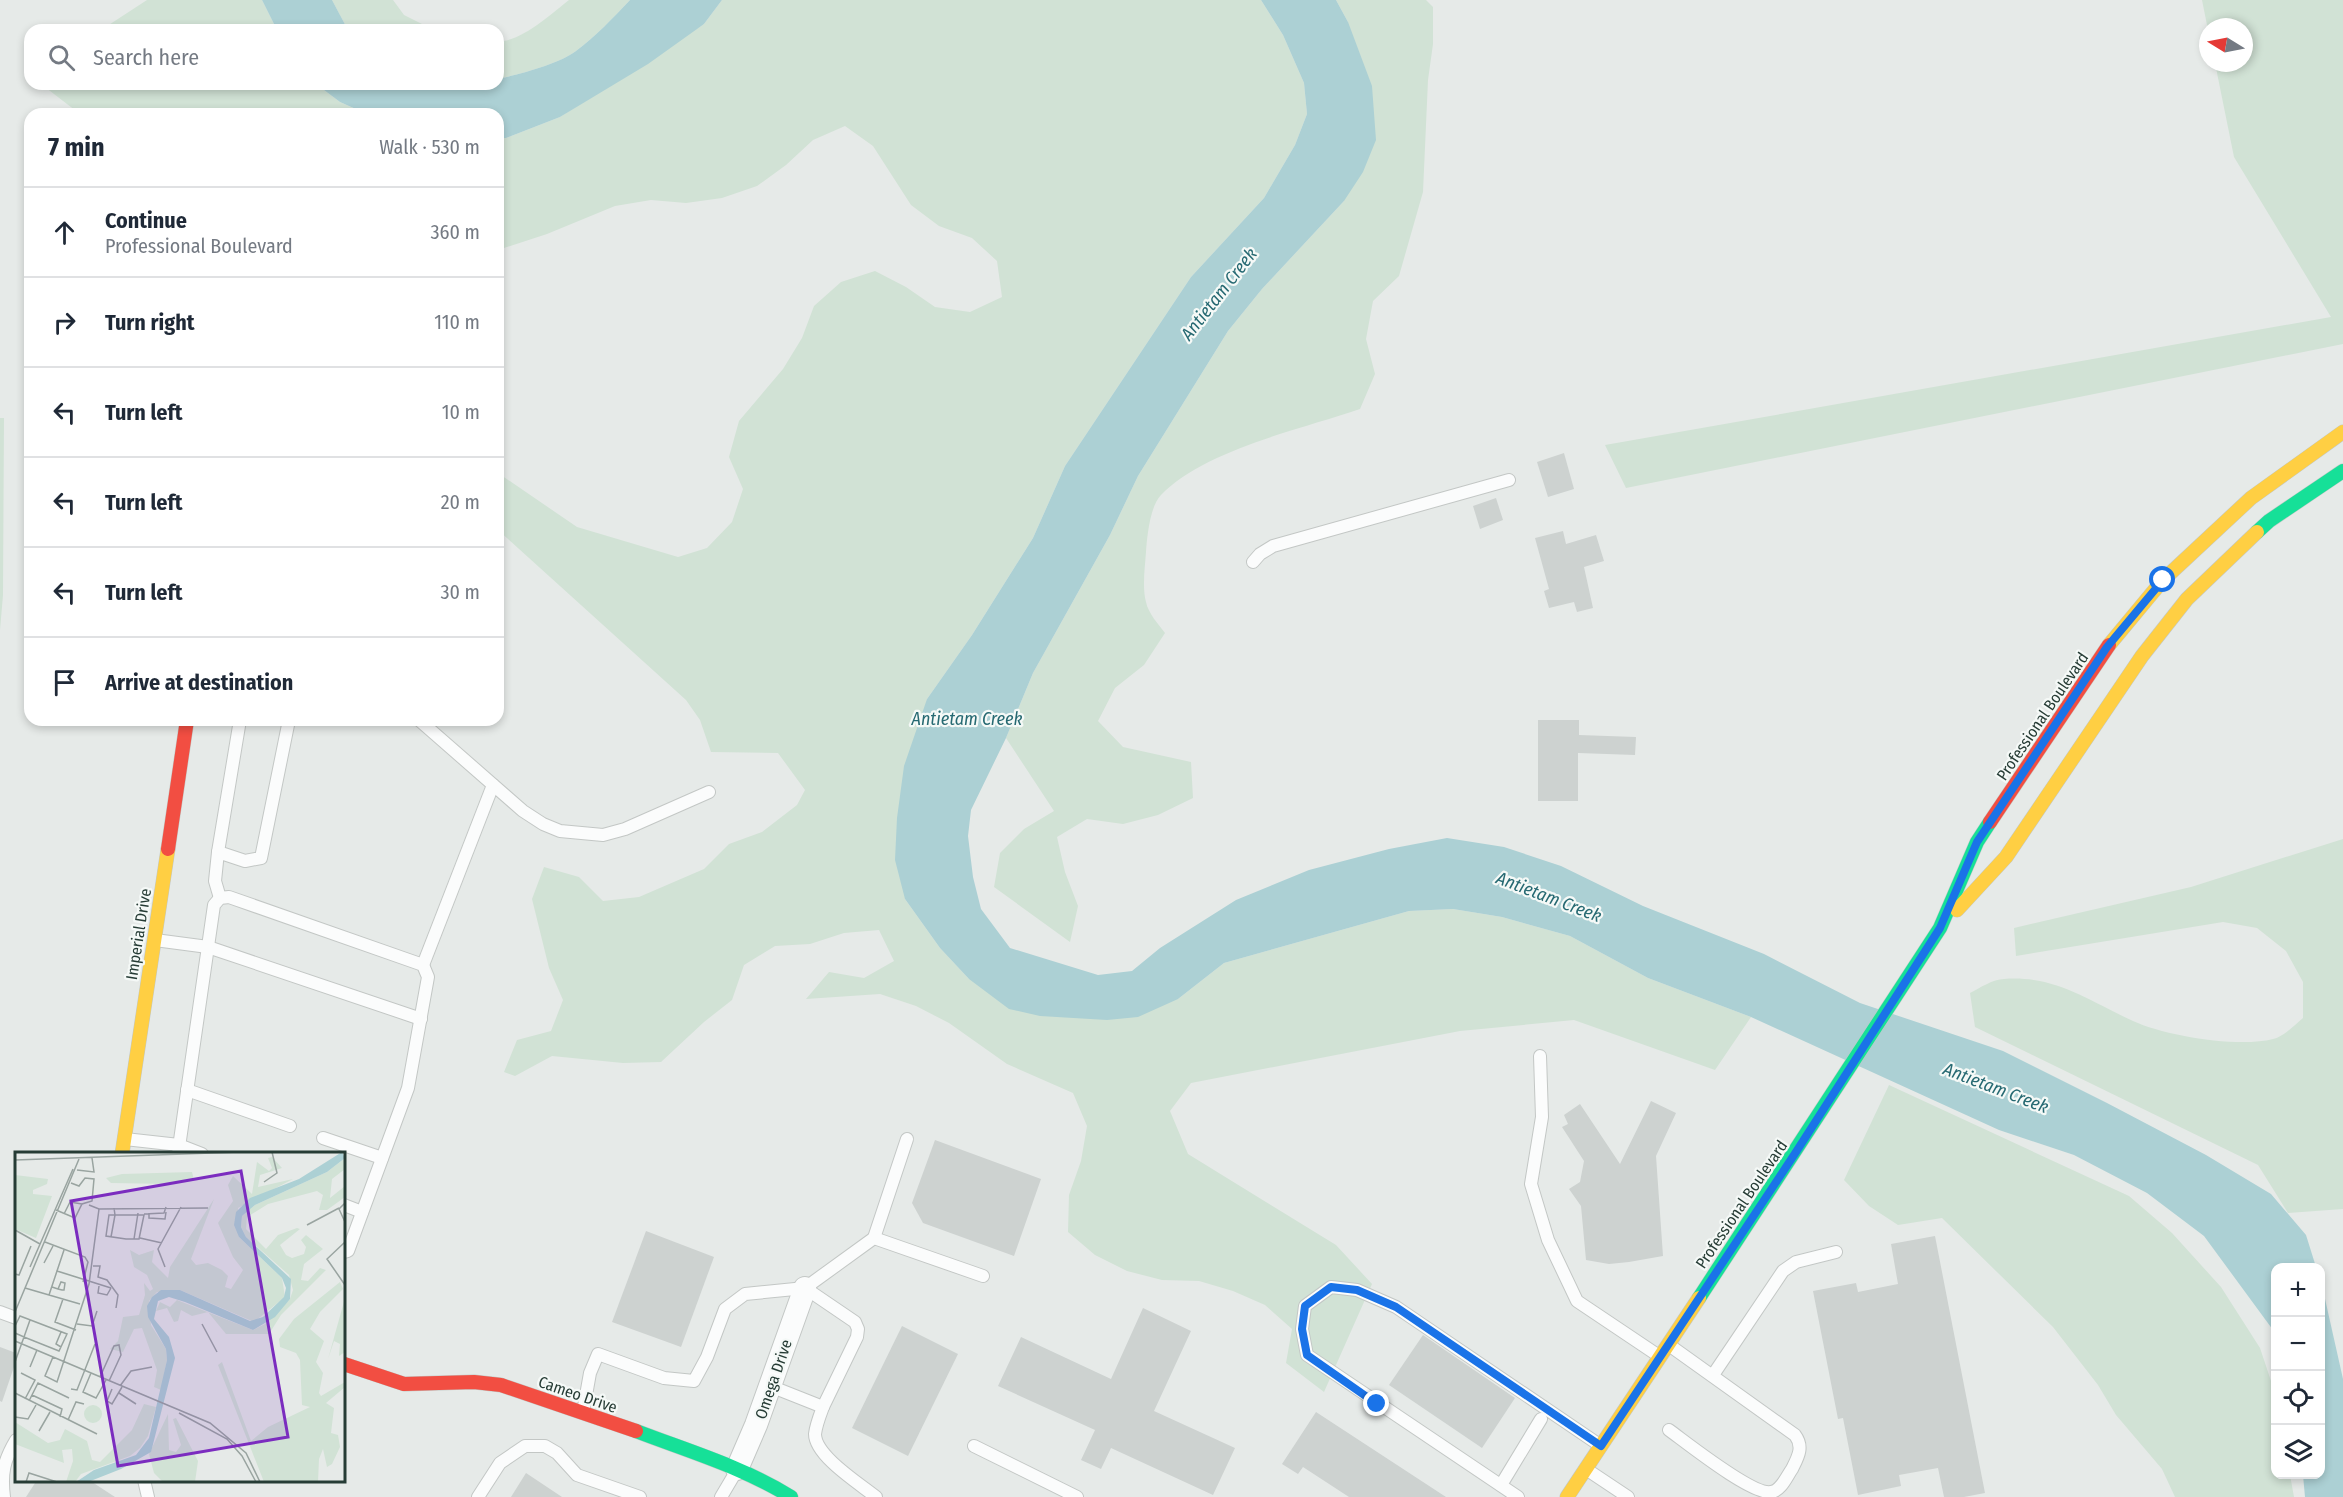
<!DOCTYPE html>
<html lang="en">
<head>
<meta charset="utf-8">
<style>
  :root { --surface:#fff; --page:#f2f2f3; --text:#1f2937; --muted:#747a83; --line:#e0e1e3 }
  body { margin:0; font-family:"Fira Sans Condensed",sans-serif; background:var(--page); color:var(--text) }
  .controls { position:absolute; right:18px; bottom:18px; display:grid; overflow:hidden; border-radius:12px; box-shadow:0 3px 9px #0003 }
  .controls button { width:54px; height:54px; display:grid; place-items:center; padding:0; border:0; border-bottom:2px solid var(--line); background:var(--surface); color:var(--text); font:30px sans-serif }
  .compass { position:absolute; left:2199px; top:18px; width:54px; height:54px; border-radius:50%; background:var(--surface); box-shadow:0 3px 9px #0003; rotate:280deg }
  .stop { position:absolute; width:18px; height:18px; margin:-14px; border:4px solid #1a73e8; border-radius:50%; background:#fff }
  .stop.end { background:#1a73e8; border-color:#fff; box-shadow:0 2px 6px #0008 }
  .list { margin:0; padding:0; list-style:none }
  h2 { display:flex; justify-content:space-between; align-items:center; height:78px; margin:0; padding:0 24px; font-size:26px }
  h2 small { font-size:20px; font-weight:400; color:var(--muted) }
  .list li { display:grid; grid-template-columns:39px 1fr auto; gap:18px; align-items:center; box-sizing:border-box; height:90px; padding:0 24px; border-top:2px solid var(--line) }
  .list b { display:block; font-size:22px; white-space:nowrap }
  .list p { margin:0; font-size:20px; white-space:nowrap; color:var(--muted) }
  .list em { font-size:20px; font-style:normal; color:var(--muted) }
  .icon { flex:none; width:33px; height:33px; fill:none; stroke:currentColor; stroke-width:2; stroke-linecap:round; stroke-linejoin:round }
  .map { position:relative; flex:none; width:2343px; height:1497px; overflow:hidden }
  .search { position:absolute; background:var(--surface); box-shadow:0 3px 9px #0003; left:24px; top:24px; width:480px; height:66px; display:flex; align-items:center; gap:15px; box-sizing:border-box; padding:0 21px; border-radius:18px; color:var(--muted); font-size:22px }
  .panel { position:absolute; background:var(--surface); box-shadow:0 3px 9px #0003; left:24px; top:108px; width:480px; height:618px; border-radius:18px }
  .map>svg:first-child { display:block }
  .green { fill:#d1e2d5 }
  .water { fill:#acd0d4 }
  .building { fill:#cdd2d0 }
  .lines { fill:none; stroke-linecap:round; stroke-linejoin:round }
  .lane-casing { stroke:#c3c7c5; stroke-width:14 }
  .street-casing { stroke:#c3c7c5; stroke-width:24 }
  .fast-casing { stroke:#c2c8c5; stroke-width:15 }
  .slow-casing { stroke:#c2c8c5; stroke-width:15 }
  .jam-casing { stroke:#c2c8c5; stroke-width:15 }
  .lane { stroke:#fbfcfc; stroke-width:12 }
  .street { stroke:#fbfcfc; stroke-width:22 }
  .fast { stroke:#16e098; stroke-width:14 }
  .slow { stroke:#ffcf43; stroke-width:14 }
  .jam { stroke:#f24e42; stroke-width:14 }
  .route { stroke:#1a73e8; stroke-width:8 }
  .labels { text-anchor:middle; stroke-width:4.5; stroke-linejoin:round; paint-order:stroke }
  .street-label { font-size:16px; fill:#263c35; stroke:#f5f9f7 }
  .water-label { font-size:18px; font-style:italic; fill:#266972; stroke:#f5f9f7 }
  .inset-road { fill:none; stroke:#99a4a0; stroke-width:1.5 }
  .view { fill:#7b2cbf; fill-opacity:0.15; stroke:#7b2cbf; stroke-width:3 }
  .inset-edge { fill:none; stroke:#263c35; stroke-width:3 }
</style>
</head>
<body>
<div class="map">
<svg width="2343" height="1497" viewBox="0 0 2343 1497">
  <rect width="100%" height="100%" fill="#e6eae8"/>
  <g class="green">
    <polygon points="147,0 262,0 277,30 101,30"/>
    <polygon points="332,0 393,0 404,15 434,30 348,30"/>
    <path d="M569 0H630C613 18 596 36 576 51 559 64 520 74 498 79V41C520 43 552 13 569 0Z"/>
    <polygon points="722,0 1261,0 1283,35 1304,83 1307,114 1295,145 1264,198 1191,277 1065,466 1033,538 972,635 927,699 905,899 940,948 969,979 1178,999 1224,963 1409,911 1453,909 1502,917 1570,936 1648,978 1751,1017 1715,1070 1574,1020 1460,1031 1191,1083 1170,1111 1188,1154 1336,1245 1372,1284 1324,1392 1286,1363 1292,1329 1265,1305 1233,1291 1199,1281 1162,1280 1127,1271 1095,1255 1068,1232 1069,1195 1081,1161 1087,1126 1073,1093 1007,1064 949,1023 916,1006 880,994 806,999 829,972 864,978 894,961 879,930 844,933 810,944 775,946 744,965 732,1000 704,1022 661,1062 623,1063 552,1056 515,1076 504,1072 517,1040 551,1031 563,1000 549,968 532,899 544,867 579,877 603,901 639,897 704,869 729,844 762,832 797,805 805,790 778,753 711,752 700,720 686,700 498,530 498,473 577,527 678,557 707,548 732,522 743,489 729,457 739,421 783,369 802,338 814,306 841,282 875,271 906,287 935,307 970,312 1002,297 997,261 972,238 939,226 911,205 873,146 845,126 813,140 786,165 757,186 722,198 686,203 651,200 615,206 547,234 498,250 498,138 506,138 560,117 704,24"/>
    <path d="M1336 0H1426L1433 7V44L1428 80 1423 192 1399 276 1373 301 1366 339 1375 374 1360 409C1302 429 1204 450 1161 495 1150 506 1147 537 1146 552 1145 567 1142 587 1146 602 1148 613 1159 625 1165 633L1144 665 1115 688 1098 721 1123 747 1191 762 1193 798 1158 815 1123 824 1087 819 1057 837 1065 872 1078 906 1070 942 994 887 1000 853 1024 829 1054 811 1006 738 1033 673 1110 535 1138 476 1228 331 1262 289 1344 201 1348 22Z"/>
    <polygon points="2202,0 2343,0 2343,344 1626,488 1605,445 2331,317 2234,157 2215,63 2244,63 2244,27 2208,27 2208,30"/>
    <polygon points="41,84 316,84 340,102 367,114 80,114"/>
    <polygon points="0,418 4,418 3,595 0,630"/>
    <path d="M2343 839V1209L2288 1213 2258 1165 1975 1027 1970 993C1980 988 1993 979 2004 979 2055 975 2089 1001 2133 1021 2165 1036 2239 1048 2273 1039 2283 1037 2295 1025 2303 1018V982L2286 951 2257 928 2223 922 2016 956 2014 928 2191 887Z"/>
    <polygon points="1889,1085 2129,1196 2172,1233 2221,1287 2260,1348 2271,1381 2275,1402 2276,1474 2290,1475 2294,1497 2175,1497 2162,1469 2116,1415 2098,1385 2053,1327 1942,1218 1898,1225 1869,1206 1844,1180"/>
  </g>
  <g class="water">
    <polygon points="262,0 332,0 348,30 277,30"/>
    <path d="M630 0H722L704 24 648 64 560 117 506 138H498V114H367L340 102 316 84H498V79C520 74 559 64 576 51 596 36 613 18 630 0Z"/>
    <polygon points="1261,0 1336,0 1348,22 1372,86 1376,140 1363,172 1344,201 1262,289 1228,331 1138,476 1110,535 1033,673 1006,738 971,810 968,836 973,877 981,909 1010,948 1098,975 1132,971 1160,948 1236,900 1309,870 1389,849 1447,838 1504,847 1561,866 1643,906 1764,954 1860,1003 2003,1051 2107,1103 2206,1155 2271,1194 2306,1235 2316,1267 2276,1268 2275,1338 2273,1330 2204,1236 2147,1193 2074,1155 1999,1130 1751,1017 1648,978 1570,936 1502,917 1453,909 1409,911 1224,963 1178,999 1138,1017 1107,1020 1040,1016 1009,1009 969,979 940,948 905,899 895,860 897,818 904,766 927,699 972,635 1033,538 1065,466 1191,277 1264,198 1295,145 1307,114 1304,83 1283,35"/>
    <polygon points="2321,1281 2343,1379 2343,1497 2305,1497 2303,1475 2320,1474"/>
  </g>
  <g class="building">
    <polygon points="1564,453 1574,489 1548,497 1537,462"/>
    <polygon points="1496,498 1503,520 1480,529 1473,506"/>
    <polygon points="1563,531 1566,544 1596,535 1604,561 1584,567 1593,608 1577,612 1574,602 1549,608 1544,591 1549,589 1535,538"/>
    <polygon points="1538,720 1579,720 1579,735 1636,737 1635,755 1578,753 1578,801 1538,801"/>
    <polygon points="1651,1101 1676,1113 1656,1156 1663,1256 1629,1262 1609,1264 1586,1260 1581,1206 1569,1189 1580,1182 1584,1161 1562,1127 1568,1124 1564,1115 1580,1104 1620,1164"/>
    <polygon points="935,1140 1041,1179 1014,1256 923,1223 912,1203"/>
    <polygon points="646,1231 714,1257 681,1347 612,1322"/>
    <polygon points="1935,1236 1985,1493 1964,1497 1944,1497 1938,1468 1899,1475 1901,1486 1858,1495 1843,1418 1838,1419 1813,1291 1856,1283 1858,1292 1898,1284 1891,1244"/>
    <polygon points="1143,1308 1191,1331 1154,1411 1235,1448 1213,1495 1111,1448 1101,1469 1081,1460 1095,1430 998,1386 1021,1337 1111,1379"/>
    <polygon points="902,1326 958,1354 908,1456 852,1428"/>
    <polygon points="1423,1335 1515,1398 1482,1448 1389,1385"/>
    <polygon points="0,1347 16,1353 16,1361 2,1402 0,1401"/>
    <polygon points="1316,1412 1446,1497 1349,1497 1303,1467 1298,1474 1282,1464"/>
    <polygon points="526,1473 562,1497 511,1497"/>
    <polygon points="37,1480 89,1480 115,1497 26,1497"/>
  </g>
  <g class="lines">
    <defs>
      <g id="lane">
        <polyline points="1253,562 1260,554 1273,546 1509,480"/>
        <polyline points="419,720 523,811 543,824 560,831 603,835 625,829 709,792"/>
        <polyline points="218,852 245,861 261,858 289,720"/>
        <polyline points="220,898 215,881 218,852 240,720"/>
        <polyline points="155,940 208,947 421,1019"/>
        <polyline points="423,965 493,785"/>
        <polyline points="1540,1056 1542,1117 1531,1184 1548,1240 1577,1301 1659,1356"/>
        <polyline points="187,1090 290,1126"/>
        <polyline points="323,1138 382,1158"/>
        <polyline points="125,1139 179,1145 202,1154"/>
        <polyline points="178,1154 214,905 220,898 229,897 423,965 428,977 408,1088 348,1251 344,1252"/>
        <polyline points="344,1205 362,1212"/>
        <polyline points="874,1238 907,1139"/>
        <polyline points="0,1312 16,1318"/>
        <path d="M1669 1345 1795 1435C1804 1447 1798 1457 1792 1469 1787 1476 1781 1491 1771 1492 1752 1495 1687 1443 1669 1430"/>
        <polyline points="1713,1375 1783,1271 1796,1262 1836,1252"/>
        <polyline points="770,1386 823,1407 857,1337 858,1329 855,1322 805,1288"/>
        <path d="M823 1407C820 1415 816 1425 815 1434 815 1456 860 1484 876 1497"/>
        <polyline points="583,1412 590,1373 598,1354 664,1378 694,1381 707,1357 725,1309 745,1294 805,1288 874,1238 983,1276"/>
        <polyline points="974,1446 1077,1497"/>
        <polyline points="1586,1469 1628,1497"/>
        <polyline points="144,1480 148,1497"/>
        <polyline points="1501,1485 1541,1419"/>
        <path d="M4 1497C1 1473 4 1460 16 1440"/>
        <polyline points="478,1497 500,1463 525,1446 545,1446 557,1453 577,1475 640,1497"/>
        <polyline points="721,1497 737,1470"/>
        <polyline points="1518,1497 1307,1355 1302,1329 1305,1306 1331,1287 1357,1290 1396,1307 1601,1446"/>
      </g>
      <polyline id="street" points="737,1469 756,1425 805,1288"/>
      <g id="fast">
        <polyline points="2257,532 2269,521 2343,471"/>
        <polyline points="1699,1298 1940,928 1977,842 1990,822"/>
        <path d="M636 1431C688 1451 743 1467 791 1497"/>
      </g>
      <g id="slow">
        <polyline points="2109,645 2163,580 2251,498 2343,432"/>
        <polyline points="1957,910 2006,857 2142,656 2187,599 2257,532"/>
        <polyline points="122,1154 168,849"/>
        <polyline points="1567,1497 1699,1298"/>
      </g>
      <g id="jam">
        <polyline points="1990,822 2109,645"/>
        <polyline points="168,849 187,720"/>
        <polyline points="344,1364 404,1384 474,1382 501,1385 636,1431"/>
      </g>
    </defs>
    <use href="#lane" class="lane-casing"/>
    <use href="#street" class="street-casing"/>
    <use href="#fast" class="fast-casing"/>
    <use href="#slow" class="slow-casing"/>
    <use href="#jam" class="jam-casing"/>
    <use href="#lane" class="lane"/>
    <use href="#street" class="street"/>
    <use href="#fast" class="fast"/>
    <use href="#slow" class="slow"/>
    <use href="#jam" class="jam"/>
  </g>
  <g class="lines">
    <polyline class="route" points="1377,1404 1307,1355 1302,1329 1305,1306 1331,1287 1357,1290 1396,1307 1601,1446 1796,1152 1940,928 1977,842 2107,647 2163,580"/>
  </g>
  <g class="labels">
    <g class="street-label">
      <text transform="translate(2042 716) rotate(-56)" y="6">Professional Boulevard</text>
      <text transform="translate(138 934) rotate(-81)" y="6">Imperial Drive</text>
      <text transform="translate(1741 1204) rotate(-56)" y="6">Professional Boulevard</text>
      <text transform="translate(773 1379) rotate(-71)" y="6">Omega Drive</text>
      <text transform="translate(578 1394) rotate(19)" y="6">Cameo Drive</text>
    </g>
    <g class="water-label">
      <text transform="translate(1219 294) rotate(-52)" y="6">Antietam Creek</text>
      <text x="967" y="725">Antietam Creek</text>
      <text transform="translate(1549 897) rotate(21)" y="6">Antietam Creek</text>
      <text transform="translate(1996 1088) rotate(21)" y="6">Antietam Creek</text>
    </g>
  </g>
  <g transform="translate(15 1152)">
    <rect width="330" height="330" fill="#e6eae8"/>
    <path d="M257 5 267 16 245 23 243 35 278 27 223 56 224 85 267 126 270 145 239 170 165 138 142 140 134 149 136 173 151 197 152 208 146 238 139 235 142 218 127 176 119 177 108 200 95 197 103 189 108 165 124 163 130 143 129 131 135 139 138 137 132 123 119 115 115 98 124 103 139 98 137 110 153 126 155 115 199 47 176 107 181 113 193 111 207 118 213 124 210 135 216 137 228 118 218 105 203 71 218 49 213 33 218 24 237 42 242 10 254 19 257 16 253 6ZM330 6V17L317 27 315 46 330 34V45L312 58H304L308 43 302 39 253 52 232 65 231 77 251 97 263 83 282 76 285 77 265 93 271 103 277 106 289 102 291 95 286 88 291 83 308 97 289 112 286 128 293 129 305 116 311 118 266 163 254 182H211L193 160 177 164 166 158 163 169 159 170 152 156 141 159 145 150 155 155 162 148 238 178 250 172 275 147 278 138 274 123 231 85 226 75 227 64 240 53 312 20ZM177 20 179 28 154 32 96 31 91 26 107 22ZM0 23 33 27 32 32 18 38V42L37 44 21 86 0 77ZM325 130 328 137 305 160 295 177 309 189 301 210 308 221 304 241 306 244 330 230V235L311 251 319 256 316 281 323 283 325 295 317 312 312 315 308 297 304 307 303 330H249L203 213 207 210 236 289 253 275 295 255 287 253 285 208 281 201 265 195 264 187 279 167ZM330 146V200L324 204 325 192 319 189 313 207ZM129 252 141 255 133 284 125 296 115 304 66 322 60 330H51L58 309 57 297 47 298 49 311 0 292V270L33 291 45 288 50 277 72 289 77 308 85 310 117 278ZM69 262a9 9 0 1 1 18 0a9 9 0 1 1-18 0ZM153 262 154 298 161 300 166 293 158 267 161 266 183 309 180 330H148L139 321 134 302Z" fill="#d1e2d5"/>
    <path d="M327 0 330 6 312 20 240 53 227 64 226 75 231 85 276 127 275 147 260 165 238 178 170 150 154 145 143 149 139 167 154 185 160 206 136 300 106 317 73 330H61L79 318 121 303 134 286 152 208 151 197 133 165 132 154 137 145 146 138H165L235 169 248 165 269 145 271 136 267 126 224 85 219 73 221 60 235 46 284 27Z" fill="#acd0d4"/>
    <path class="inset-road" d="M0 8 225 0M62 18 79 20 77 6M249 30 262 21 257 0M330 51 324 57 330 70M74 53 84 57 193 56M41 58 60 66 67 52 77 49 79 27 70 26 64 34 56 31M134 61V66L150 67 151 60M49 62 55 50 67 52M129 62 149 61 151 55M292 73 324 56M0 78 25 92M96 85 100 63H129L124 87H111L91 84 94 63H100L99 56M125 86 147 91M119 87 123 61M30 90 70 105 73 110 68 130M330 90 312 107 330 133M29 111 38 94M78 114H85L83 125 92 128 103 143 101 156M15 115 58 17M150 115 143 97 166 55M42 119 49 98M0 122 4 123 16 94M84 134 83 141 92 143 96 136M37 135 43 137 47 138H49L50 131 46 130 43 137M10 136 65 152M34 143 42 119 96 136M48 147 40 170 61 178M0 160 64 7M62 172 77 174 82 159M187 172 202 200M0 174 5 164 52 182 44 199 9 185 0 210M46 180 41 192 46 195M0 181 9 185 15 168M0 189 195 271 231 301 245 330M38 205 30 224 42 230 74 132 84 57M15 215 22 198M6 221 20 228 10 247M76 221 68 240 81 246 91 228M85 225 99 194 104 193 106 203 94 229M105 234 116 219 137 215M56 237 62 238 80 192M97 237 92 249 97 252 107 235M0 241 82 282M104 241 121 252M17 243 47 257 45 265M14 249 23 231 54 246M164 261 212 287 227 304 241 330M0 265 13 267 21 253M53 268 61 250 69 252M24 279 35 260M11 330 14 321 42 330"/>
    <path class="view" d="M226 19 273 285 103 314 56 49Z"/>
    <rect width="330" height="330" class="inset-edge"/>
  </g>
</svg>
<div class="controls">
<button>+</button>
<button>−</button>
<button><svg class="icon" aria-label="locate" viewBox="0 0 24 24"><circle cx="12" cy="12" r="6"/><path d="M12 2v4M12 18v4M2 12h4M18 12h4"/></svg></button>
<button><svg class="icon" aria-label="layers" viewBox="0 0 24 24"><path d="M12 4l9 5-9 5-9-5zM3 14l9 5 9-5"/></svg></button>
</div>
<svg class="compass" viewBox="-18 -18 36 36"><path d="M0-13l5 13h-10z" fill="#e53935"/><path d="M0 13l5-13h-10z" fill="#747a83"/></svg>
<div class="stop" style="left:2163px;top:580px"></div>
<div class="stop end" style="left:1377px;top:1404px"></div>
<div class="search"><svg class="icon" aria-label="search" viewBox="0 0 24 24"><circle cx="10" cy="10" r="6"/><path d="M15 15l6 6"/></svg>Search here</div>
<section class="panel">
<h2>7 min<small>Walk · 530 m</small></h2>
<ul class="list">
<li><svg class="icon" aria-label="ahead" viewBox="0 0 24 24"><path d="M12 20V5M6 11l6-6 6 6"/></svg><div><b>Continue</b><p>Professional Boulevard</p></div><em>360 m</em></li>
<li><svg class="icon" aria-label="right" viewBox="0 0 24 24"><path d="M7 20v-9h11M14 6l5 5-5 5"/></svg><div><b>Turn right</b></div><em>110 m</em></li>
<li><svg class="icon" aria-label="left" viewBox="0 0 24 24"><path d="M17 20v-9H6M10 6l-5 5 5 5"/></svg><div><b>Turn left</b></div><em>10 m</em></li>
<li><svg class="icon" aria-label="left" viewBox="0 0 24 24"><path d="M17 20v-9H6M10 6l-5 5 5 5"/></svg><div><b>Turn left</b></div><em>20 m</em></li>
<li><svg class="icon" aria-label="left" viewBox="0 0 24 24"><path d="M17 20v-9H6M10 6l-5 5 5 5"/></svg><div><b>Turn left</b></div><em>30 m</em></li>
<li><svg class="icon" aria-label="arrive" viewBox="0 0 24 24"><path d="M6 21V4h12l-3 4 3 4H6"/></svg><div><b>Arrive at destination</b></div></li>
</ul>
</section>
</div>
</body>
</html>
